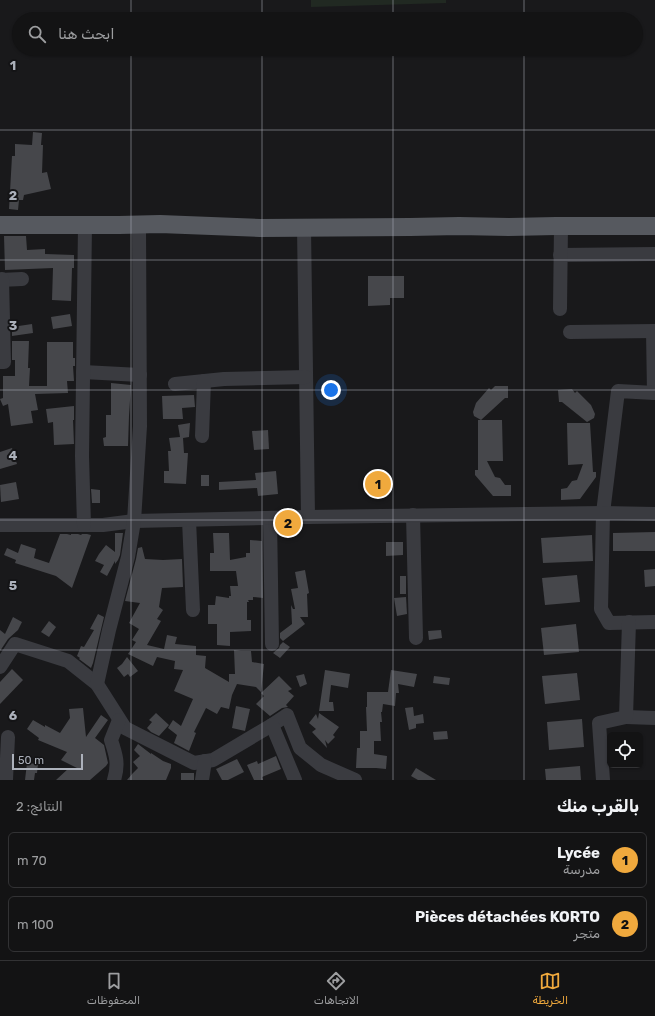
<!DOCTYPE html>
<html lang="ar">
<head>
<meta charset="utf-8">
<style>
  :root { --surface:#131314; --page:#1c1c1d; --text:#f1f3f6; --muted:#9d9ea0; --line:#323234; --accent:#f0a93d }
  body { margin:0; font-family:Rubik,"Noto Naskh Arabic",sans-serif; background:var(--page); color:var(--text); direction:rtl }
  .controls { position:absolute; right:12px; bottom:12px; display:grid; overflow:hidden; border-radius:6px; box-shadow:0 1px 3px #0004 }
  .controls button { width:36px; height:36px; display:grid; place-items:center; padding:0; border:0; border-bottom:1px solid var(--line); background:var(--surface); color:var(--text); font:20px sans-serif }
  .scale { position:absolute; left:12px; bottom:10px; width:71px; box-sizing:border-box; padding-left:4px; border:2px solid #acb1bb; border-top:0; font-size:11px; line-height:14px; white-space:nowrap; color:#acb1bb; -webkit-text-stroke:3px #141416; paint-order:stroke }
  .you { position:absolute; left:331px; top:390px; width:14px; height:14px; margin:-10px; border:3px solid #fff; border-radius:50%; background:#1a73e8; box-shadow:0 0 0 6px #1a73e833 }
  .badge { display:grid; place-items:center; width:26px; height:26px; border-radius:50%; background:var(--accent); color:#111; font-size:13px; font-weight:700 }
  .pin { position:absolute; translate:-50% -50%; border:2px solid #fff; box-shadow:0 1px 4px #0006 }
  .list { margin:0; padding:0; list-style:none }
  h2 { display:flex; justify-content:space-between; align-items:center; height:52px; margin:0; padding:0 16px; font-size:17px }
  h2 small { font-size:13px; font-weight:400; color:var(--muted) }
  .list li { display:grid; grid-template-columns:26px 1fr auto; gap:12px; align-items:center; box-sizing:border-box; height:56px; margin:0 8px 8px; padding:0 8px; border:1px solid var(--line); border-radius:6px }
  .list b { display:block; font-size:15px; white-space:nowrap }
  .list p { margin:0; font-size:13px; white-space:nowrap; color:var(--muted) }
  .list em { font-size:13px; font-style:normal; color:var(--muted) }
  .icon { flex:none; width:22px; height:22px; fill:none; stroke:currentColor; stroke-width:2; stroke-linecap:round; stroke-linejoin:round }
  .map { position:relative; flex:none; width:655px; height:780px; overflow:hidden; direction:ltr }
  .search { position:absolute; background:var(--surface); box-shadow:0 1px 3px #0004; left:12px; right:12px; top:12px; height:44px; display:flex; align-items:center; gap:10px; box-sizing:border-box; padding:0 14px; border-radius:22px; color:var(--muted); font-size:15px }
  .sheet { height:180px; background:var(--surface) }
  nav { display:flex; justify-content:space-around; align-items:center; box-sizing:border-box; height:56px; border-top:1px solid var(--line); background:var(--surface); font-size:11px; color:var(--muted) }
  nav a { display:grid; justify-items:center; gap:2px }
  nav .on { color:var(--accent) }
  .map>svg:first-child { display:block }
  .green { fill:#212922 }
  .building { fill:#46474b }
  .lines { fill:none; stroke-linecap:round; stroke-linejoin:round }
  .minor { stroke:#3a3b40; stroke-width:14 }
  .major { stroke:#56595f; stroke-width:18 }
  .grid { fill:none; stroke:#acb1bb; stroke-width:1; stroke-opacity:0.55 }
  .grid-label { font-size:13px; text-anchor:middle; font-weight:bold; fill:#acb1bb; stroke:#141416; stroke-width:4; stroke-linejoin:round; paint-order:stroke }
</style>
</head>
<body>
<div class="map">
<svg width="655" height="780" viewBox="0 0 655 780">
  <rect width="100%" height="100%" fill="#19191b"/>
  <polygon class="green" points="311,0 446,0 446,3 311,7"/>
  <g class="building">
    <polygon points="33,132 42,133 41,145 43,145 42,173 47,172 51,189 24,195 23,200 19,200 18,210 9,209 12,156 15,156 15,144 32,145"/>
    <polygon points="4,236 26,236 27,250 45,249 45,254 74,255 74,268 72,268 71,301 52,300 53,268 5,270"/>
    <polygon points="368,276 404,276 404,298 390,298 390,305 368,306"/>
    <polygon points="70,314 72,326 53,329 51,317"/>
    <polygon points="32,324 33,333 12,336 12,327"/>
    <polygon points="12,341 29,341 28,368 30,368 29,386 47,386 47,342 73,342 73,358 75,358 75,366 73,366 74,381 67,381 68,393 35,394 38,410 31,411 33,423 11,426 8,404 3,406 0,399 3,398 3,376 15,376 15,360 12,360"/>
    <polygon points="111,383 131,385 129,416 128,446 104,446 103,438 106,437 106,415 111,415"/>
    <polygon points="495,386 508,386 508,398 505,398 481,420 474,416 473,412 476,403 489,388 491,390"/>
    <polygon points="572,389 575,393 577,391 591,405 595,414 594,418 587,422 562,402 559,402 558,390"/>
    <polygon points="194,395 195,407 182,408 183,419 163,419 162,396"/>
    <polygon points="74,406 74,420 73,420 74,444 54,445 53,422 48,423 46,409"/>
    <polygon points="478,420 502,420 503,461 487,461 495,477 500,478 505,485 511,485 511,496 493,496 475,475 475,470 478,470"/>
    <polygon points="190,423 189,437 183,438 184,453 188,453 186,484 164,483 164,471 169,471 168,451 171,451 169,438 180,437 178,425"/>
    <polygon points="567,423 590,423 593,472 596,472 596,477 580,499 561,500 561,489 567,488 572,481 577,480 583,464 568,465"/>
    <polygon points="268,430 269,449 254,450 252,431"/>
    <polygon points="12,448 17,464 0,469 0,452"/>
    <polygon points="276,471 278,494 258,496 257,488 219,490 219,482 256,480 255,473"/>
    <rect x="201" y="475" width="8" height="11"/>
    <polygon points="16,482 19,499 1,502 0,485"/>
    <polygon points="91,489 100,490 100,503 92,503"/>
    <polygon points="655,532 655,551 613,551 613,533"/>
    <polygon points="115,533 123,533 120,555 118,560 115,564 115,561 107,576 100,572 104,565 95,561 99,554 106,545 115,552"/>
    <polygon points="213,533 229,533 230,560 246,557 246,553 250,553 250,540 262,541 263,598 253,597 253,600 248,600 249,602 247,602 247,620 251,620 251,631 230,632 230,646 217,645 217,624 208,624 208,605 215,605 216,596 229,598 229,596 231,596 230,586 238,586 236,571 210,571 210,553 214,553"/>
    <polygon points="60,534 67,534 71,535 71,534 78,534 81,535 82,534 87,534 91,535 72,588 56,576 15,563 16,560 4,555 7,548 18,553 21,544 36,549 34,558 49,563"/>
    <polygon points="592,535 593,561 543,563 541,538"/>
    <polygon points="386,542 403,542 403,555 386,556"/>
    <polygon points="142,547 145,559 163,560 182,559 183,587 162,588 159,607 163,610 157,619 161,621 147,645 164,649 167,635 177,637 175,644 196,646 196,655 206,656 205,668 229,682 229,674 235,674 234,650 241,651 251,651 252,662 264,664 261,692 256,687 237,684 232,695 229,709 221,707 217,714 206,708 194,732 196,733 189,751 174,743 177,735 168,728 173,720 181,726 193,699 174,691 183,670 174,669 175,661 157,657 153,666 128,654 136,642 132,640 139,629 129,623 140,603 125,601 136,559 138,548"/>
    <polygon points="655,569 655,586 645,587 644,570"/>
    <polygon points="305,570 309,593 307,594 308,617 300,617 305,624 283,641 280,638 280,633 292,624 291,605 293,609 295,609 291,589 298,588 295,572"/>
    <polygon points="577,575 580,602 545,605 542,578"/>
    <rect x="400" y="576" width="6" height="18"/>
    <polygon points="406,597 407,614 397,616 394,598"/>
    <polygon points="98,614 104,617 93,663 91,668 79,659 80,658 77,656 81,646 84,647 94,630 90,629"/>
    <polygon points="13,617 22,622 18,630 8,639 0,651 0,630 5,634"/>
    <polygon points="49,621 56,627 49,637 41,632"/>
    <polygon points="576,624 579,652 544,655 541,628"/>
    <polygon points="441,630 442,638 429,640 428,631"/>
    <polygon points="283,642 290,647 280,658 273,653 279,648 280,645"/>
    <polygon points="127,657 138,671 130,677 128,674 124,677 117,668 122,664"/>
    <polygon points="12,669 23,680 0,704 0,682"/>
    <polygon points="325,670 350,674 348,688 331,685 329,702 333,702 334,711 319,711"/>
    <polygon points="391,670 417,674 414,687 398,684 399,693 396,693 395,706 383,704 382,712 381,712 382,722 380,722 381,741 374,741 374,754 387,756 386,769 376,768 356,768 357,748 360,748 360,731 367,731 366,707 367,707 367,692 388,692"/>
    <polygon points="577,673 580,700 545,704 542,676"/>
    <polygon points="304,674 307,684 300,687 296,676"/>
    <polygon points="279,676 292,689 288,691 294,696 286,705 288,707 282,708 270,716 256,704 264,696 261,693"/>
    <polygon points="434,676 450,678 449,685 433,683"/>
    <polygon points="236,706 250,709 245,731 232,728"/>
    <polygon points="413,707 414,716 423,714 424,723 416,724 416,728 409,730 405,708"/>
    <polygon points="83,708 86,737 101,715 108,720 95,738 104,745 108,763 106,766 90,780 56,780 69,768 81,770 61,760 67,752 38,740 39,738 27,729 33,720 45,727 45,725 60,733 70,718 69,709"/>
    <polygon points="156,713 169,725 159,736 151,732 147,728 152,722 149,720"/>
    <polygon points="319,713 339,727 333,735 335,737 328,744 325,740 327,748 312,732 316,729 309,723 316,714 318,719"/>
    <polygon points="582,719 584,747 549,750 547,722"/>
    <polygon points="447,731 448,739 434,740 433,732"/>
    <polygon points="138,744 151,754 151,753 163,761 171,764 171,768 166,780 127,780 133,773 138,768 133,762 140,756 134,750"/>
    <polygon points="276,756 281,769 262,777 263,780 254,780 247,765 257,761 258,764"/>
    <polygon points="237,759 244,772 228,780 222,780 216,769"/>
    <polygon points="27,763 38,764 37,773 35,773 34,780 25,780"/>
    <polygon points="580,766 581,780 546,780 545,769"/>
    <polygon points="416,768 436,780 418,780 411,776"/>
    <rect x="181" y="773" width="13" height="7"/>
  </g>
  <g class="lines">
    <g class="minor">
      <polyline points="304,227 308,517"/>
      <polyline points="560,255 655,254"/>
      <polyline points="0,280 22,279"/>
      <polyline points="560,309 561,226"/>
      <polyline points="653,331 654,393"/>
      <polyline points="570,332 655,331"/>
      <polyline points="0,362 4,362 2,279"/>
      <polyline points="83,372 140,375"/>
      <polyline points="175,384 224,379 306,377"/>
      <polyline points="655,393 618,391 603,513 601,609 609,623 655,622"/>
      <polyline points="202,436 204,381"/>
      <polyline points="413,515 416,638"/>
      <polyline points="270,518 272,644"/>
      <polyline points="189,520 193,610"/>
      <polyline points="0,525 103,525 134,521 308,517 603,513 655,514"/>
      <polyline points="84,525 82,456 85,225"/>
      <polyline points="0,667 15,644 68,661 97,684 125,728 194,763 213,760 272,725 287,715 300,748 321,765 355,780"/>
      <polyline points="97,684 109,630 128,557 134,521 140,426 139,225"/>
      <polyline points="626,717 655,718"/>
      <polyline points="272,725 295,780"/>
      <polyline points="6,780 8,737"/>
      <path d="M114 780C119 764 116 755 111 740L119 720"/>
      <polyline points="202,780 205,761"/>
      <polyline points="603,780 599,723 626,717 629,622"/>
    </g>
    <polyline class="major" points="0,225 119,225 160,224 260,228 410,227 459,226 509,227 556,226 655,226"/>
  </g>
  <path class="grid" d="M131 0V19M262 0V19M393 0V19M524 0V19M131 49V780M262 49V780M393 49V780M524 49V780M0 130H655M0 260H655M0 390H655M0 520H655M0 650H655"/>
  <g class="grid-label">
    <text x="13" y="70">1</text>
    <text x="13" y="200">2</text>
    <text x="13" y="330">3</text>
    <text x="13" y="460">4</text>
    <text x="13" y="590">5</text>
    <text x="13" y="720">6</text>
  </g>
</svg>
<div class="controls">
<button><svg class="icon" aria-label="locate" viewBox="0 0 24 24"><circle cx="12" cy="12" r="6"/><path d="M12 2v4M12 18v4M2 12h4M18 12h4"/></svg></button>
</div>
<div class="scale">50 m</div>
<div class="you"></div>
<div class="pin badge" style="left:378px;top:484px">1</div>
<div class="pin badge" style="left:288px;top:523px">2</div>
<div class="search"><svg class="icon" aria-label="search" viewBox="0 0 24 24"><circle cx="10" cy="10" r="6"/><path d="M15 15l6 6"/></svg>ابحث هنا</div>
</div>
<section class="sheet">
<h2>بالقرب منك<small>النتائج: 2</small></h2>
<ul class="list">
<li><span class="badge">1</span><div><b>Lycée</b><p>مدرسة</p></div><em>70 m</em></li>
<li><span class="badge">2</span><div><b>Pièces détachées KORTO</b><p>متجر</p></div><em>100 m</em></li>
</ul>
</section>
<nav>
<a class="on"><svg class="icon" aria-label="map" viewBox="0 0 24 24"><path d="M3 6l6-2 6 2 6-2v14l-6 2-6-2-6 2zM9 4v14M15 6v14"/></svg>الخريطة</a>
<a><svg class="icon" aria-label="directions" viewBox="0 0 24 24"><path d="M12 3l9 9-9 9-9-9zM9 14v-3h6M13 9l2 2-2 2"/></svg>الاتجاهات</a>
<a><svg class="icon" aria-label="saved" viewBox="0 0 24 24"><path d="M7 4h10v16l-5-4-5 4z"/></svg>المحفوظات</a>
</nav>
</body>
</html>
